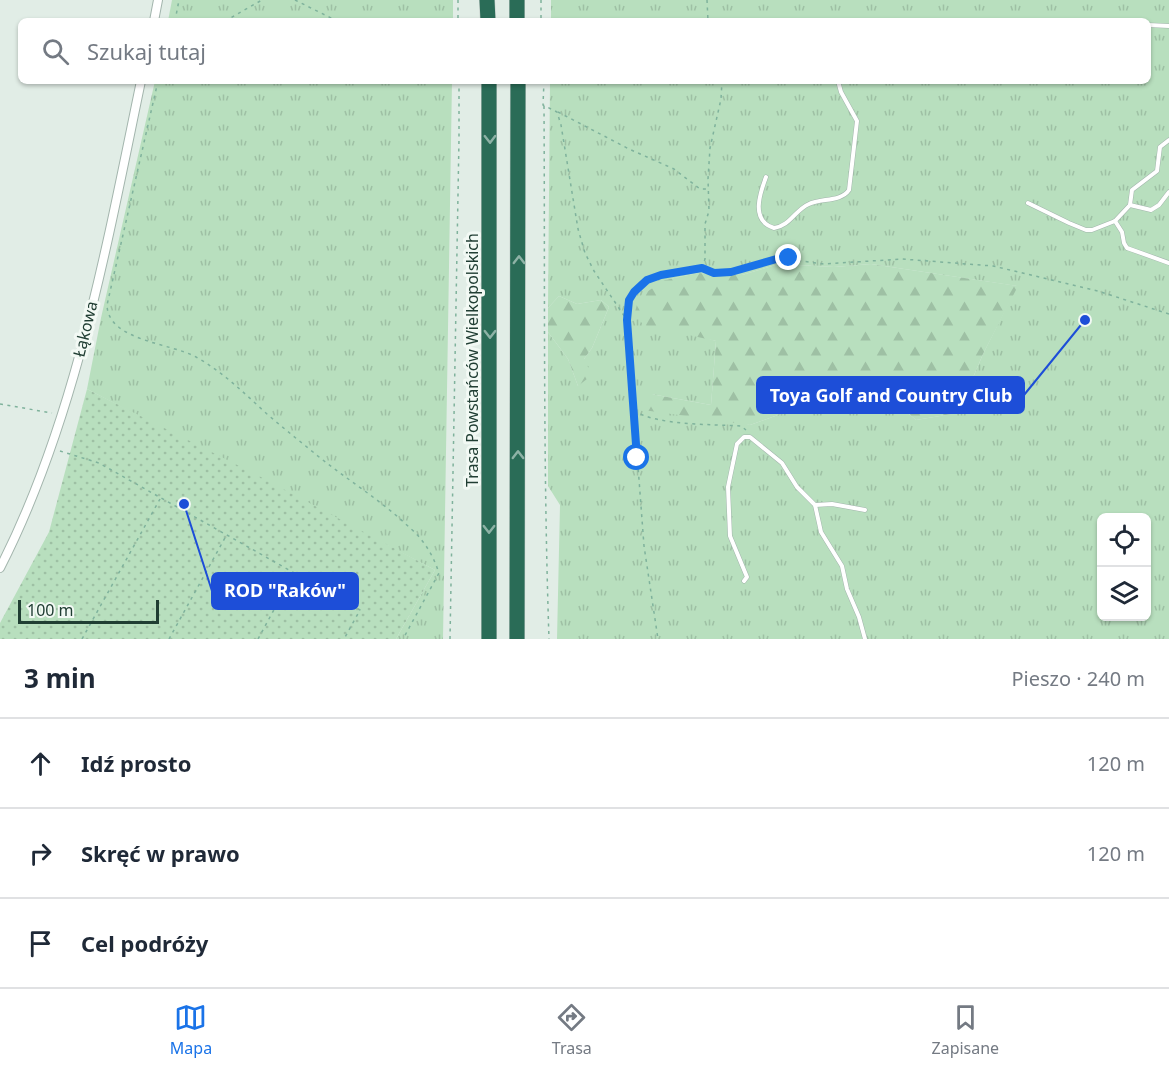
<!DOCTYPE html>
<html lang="pl">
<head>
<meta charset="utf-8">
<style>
  :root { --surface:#fff; --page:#f6f6f7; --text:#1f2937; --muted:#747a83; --line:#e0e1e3; --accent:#1a73e8 }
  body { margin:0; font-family:"Noto Sans",sans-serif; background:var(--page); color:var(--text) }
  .controls { position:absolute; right:18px; bottom:18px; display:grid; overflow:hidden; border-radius:9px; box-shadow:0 2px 4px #0004 }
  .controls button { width:54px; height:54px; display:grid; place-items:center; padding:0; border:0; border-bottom:2px solid var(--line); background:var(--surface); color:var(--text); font:30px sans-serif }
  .scale { position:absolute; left:18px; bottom:15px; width:141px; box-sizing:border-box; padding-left:6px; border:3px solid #203e33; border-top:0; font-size:16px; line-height:21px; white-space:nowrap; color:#203e33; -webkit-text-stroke:4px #f2f9f4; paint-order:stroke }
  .stop { position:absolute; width:18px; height:18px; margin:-14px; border:4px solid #1a73e8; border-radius:50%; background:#fff }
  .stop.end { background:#1a73e8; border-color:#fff; box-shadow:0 2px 6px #0008 }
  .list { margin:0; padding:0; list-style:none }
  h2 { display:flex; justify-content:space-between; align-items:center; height:78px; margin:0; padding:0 24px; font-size:26px }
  h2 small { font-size:20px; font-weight:400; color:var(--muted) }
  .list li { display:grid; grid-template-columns:39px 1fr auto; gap:18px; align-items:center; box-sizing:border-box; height:90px; padding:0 24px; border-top:2px solid var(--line) }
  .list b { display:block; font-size:22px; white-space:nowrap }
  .list em { font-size:20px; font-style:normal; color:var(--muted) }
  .icon { flex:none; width:33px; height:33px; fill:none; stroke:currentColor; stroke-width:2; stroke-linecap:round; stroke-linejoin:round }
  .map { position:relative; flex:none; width:1169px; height:639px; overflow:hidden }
  .search { position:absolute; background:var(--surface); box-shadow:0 2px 4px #0004; left:18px; right:18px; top:18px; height:66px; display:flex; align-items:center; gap:15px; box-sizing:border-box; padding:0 21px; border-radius:9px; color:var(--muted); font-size:22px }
  .sheet { height:348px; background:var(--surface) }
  nav { display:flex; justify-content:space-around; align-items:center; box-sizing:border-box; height:84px; border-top:2px solid var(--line); background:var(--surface); font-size:16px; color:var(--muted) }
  nav a { display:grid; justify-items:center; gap:3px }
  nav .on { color:var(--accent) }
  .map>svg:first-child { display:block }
  .grass { fill:url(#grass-tufts); fill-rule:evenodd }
  .forest { fill:url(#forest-firs) }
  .park { fill:url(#park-dots) }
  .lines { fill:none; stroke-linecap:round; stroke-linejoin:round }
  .lane-casing { stroke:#a3b5ad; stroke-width:5 }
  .street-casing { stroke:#a3b5ad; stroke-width:10 }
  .highway-casing { stroke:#c1c9c6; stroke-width:16 }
  .path { stroke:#7fb29c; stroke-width:1.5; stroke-dasharray:3 4.5; stroke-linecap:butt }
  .lane { stroke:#fff; stroke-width:4 }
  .street { stroke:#fff; stroke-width:8 }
  .highway { stroke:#2a6c57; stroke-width:15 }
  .oneway { stroke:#8eb2a6 }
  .route { stroke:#1a73e8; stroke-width:8 }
  .labels { text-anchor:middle; stroke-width:6; stroke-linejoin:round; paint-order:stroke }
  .street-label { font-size:16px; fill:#203e33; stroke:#f2f9f4 }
  .leader { fill:none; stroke:#1d4ed8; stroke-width:2 }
  .callout-dot { fill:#1d4ed8; stroke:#f2f9f4; stroke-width:2 }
  .callout { fill:#1d4ed8; stroke:#1d4ed8; stroke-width:2 }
  .callout-label { font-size:18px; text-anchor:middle; font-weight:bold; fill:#fff }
</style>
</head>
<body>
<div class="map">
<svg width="1169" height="639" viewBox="0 0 1169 639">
  <defs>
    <pattern id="grass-tufts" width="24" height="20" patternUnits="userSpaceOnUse" patternTransform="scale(1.5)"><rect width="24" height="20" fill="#b8dfbe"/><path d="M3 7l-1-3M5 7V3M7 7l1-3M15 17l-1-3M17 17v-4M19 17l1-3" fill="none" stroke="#9ec0a4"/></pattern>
    <pattern id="forest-firs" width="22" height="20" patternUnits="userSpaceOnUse" patternTransform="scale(1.5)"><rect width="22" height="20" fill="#b8dfbe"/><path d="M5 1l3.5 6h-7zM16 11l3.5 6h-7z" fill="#9ec0a4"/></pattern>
    <pattern id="park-dots" width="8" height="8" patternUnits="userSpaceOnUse" patternTransform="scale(1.5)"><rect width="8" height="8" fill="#b8dfbe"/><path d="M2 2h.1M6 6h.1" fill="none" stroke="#9ec0a4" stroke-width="1.8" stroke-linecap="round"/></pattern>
  </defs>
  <rect width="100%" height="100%" fill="#e1ede6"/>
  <g class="grass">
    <polygon points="172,0 453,0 453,21 168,21"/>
    <path d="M551 0H1169V639H557L560 505 548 486V332L568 359 578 386 584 359 592 348 609 307 601 300 577 304 559 296 548 308 550 81H1148V21H551ZM779 264 834 267 871 264 1017 286 983 354 958 413 916 420 901 407 850 397 778 415 750 425 651 394 711 405 716 341 696 335 665 280 698 273 742 275ZM1102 518H1146V616H1102Z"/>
    <polygon points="155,81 452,81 443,639 396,639 435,570 87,389 101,318"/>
  </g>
  <g class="forest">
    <polygon points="779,264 834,267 871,264 1018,286 983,354 958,413 916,420 901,407 850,397 778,415 750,425 643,410 640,397 651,394 711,405 716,341 643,325 635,312 639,297 665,280 698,273 742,275"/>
    <polygon points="559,296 577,304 601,300 609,307 592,348 584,359 592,375 578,386 568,359 548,332 548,308"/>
  </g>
  <polygon class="park" points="87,389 257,475 435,570 396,639 0,639 0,623 49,532"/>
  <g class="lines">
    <defs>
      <g id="lane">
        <polyline points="1148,25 1169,26"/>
        <path d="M766 177C760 193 750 221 774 228 790 226 795 210 809 204 821 198 841 202 849 190L857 121 841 92 838 81"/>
        <polyline points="1028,203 1069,223 1086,230 1092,230 1115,221 1130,205 1132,190 1157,171 1160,147 1169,140"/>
        <polyline points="1130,205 1151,210 1159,205 1169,192"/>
        <polyline points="1115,221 1122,232 1124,243 1127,248 1169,263"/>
        <polyline points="815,505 832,504 865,510"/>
        <polyline points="744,581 747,577 730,536 728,487 737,444 744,437 750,437 782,463 797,487 815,505 821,532 842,566 847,589 859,617 865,639"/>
      </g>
      <g id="street">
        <polyline points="154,21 158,0"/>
        <path d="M0 568C76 419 107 244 141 81"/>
      </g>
      <g id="highway">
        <polyline points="487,0 488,21"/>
        <polyline points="517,0 517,21"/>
        <polyline points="489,639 489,81"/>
        <polyline points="517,639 518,81"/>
      </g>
    </defs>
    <use href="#lane" class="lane-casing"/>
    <use href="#street" class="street-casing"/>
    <use href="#highway" class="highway-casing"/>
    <g class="path">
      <polyline points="295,0 337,21"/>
      <polyline points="458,0 458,21"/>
      <polyline points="541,0 541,21"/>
      <polyline points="707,0 708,21"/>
      <polyline points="175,21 179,0"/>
      <polyline points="225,21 262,0"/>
      <path d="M158 81 107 305C108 341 171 343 196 357 223 372 244 393 267 414 282 427 297 439 313 452 344 478 380 499 410 528 424 540 433 555 439 573L403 639"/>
      <polyline points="544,81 543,105 557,112 561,125 578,229 585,253 594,271 627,320 644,546 658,639"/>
      <path d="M544 106C545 284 543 461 549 639"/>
      <polyline points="558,112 629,149 674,169 700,189 708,189"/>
      <polyline points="702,268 705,259 705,224 709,211 708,179 710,148 721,99 722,81"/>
      <polyline points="627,320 629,300 634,292 647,280 661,275 702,269 714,273 731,272 780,258 824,264 902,259 993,266 1098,291 1169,314"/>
      <polyline points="0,404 52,413"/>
      <path d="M634 411C660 426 711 424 741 426L746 430"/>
      <polyline points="60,451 99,463 360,610 344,639"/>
      <polyline points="82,639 160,499"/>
      <polyline points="169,639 226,536"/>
      <polyline points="258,639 294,573"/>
      <polyline points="450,639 459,139 459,81"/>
    </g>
    <use href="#lane" class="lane"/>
    <use href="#street" class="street"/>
    <use href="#highway" class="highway"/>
  </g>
  <defs><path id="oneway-chevron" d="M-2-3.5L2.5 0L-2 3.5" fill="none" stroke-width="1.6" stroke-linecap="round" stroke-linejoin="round" transform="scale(1.5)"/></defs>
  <g class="oneway">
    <use href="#oneway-chevron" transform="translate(490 139) rotate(89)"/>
    <use href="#oneway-chevron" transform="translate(519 260) rotate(-90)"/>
    <use href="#oneway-chevron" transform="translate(490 334) rotate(90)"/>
    <use href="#oneway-chevron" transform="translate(518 455) rotate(-90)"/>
    <use href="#oneway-chevron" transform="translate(489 529) rotate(90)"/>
  </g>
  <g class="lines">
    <polyline class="route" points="637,458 627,320 629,300 634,292 647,280 661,275 702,268 714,273 731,272 780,258 789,258"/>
  </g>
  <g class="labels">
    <g class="street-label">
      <text transform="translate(85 329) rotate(-76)" y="6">Łąkowa</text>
      <text transform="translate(472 360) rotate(-90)" y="6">Trasa Powstańców Wielkopolskich</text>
    </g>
  </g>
  <path class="leader" d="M1085 320L1024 395M184 504L212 591"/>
  <g class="callout-dot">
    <circle cx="1085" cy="320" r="6"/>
    <circle cx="184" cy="504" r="6"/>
  </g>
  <g class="callout">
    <rect x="757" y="377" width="267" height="36" rx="6"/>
    <rect x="212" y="573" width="146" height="36" rx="6"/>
  </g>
  <g class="callout-label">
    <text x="891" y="402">Toya Golf and Country Club</text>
    <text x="285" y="597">ROD "Raków"</text>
  </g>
</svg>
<div class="controls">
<button><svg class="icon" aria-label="locate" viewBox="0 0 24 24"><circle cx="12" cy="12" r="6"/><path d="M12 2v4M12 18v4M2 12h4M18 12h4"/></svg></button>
<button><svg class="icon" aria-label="layers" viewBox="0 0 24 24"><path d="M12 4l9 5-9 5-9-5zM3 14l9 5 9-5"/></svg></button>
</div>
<div class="scale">100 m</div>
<div class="stop" style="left:637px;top:458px"></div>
<div class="stop end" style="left:789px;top:258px"></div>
<div class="search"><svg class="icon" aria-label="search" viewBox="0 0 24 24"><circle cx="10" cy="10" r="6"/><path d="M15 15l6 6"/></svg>Szukaj tutaj</div>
</div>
<section class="sheet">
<h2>3 min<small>Pieszo · 240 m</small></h2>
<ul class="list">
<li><svg class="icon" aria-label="ahead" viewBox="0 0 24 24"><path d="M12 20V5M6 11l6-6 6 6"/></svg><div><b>Idź prosto</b></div><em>120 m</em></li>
<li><svg class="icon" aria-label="right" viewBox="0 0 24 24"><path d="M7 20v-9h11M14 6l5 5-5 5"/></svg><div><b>Skręć w prawo</b></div><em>120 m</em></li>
<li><svg class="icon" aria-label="arrive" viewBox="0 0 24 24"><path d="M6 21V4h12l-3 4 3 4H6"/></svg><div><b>Cel podróży</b></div></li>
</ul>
</section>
<nav>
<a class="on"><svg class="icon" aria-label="map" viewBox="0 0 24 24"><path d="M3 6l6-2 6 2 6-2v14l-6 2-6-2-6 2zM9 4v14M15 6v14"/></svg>Mapa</a>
<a><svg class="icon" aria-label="directions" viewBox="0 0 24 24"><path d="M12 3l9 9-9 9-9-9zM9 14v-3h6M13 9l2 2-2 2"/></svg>Trasa</a>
<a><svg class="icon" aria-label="saved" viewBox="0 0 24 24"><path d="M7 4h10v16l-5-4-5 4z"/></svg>Zapisane</a>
</nav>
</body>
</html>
